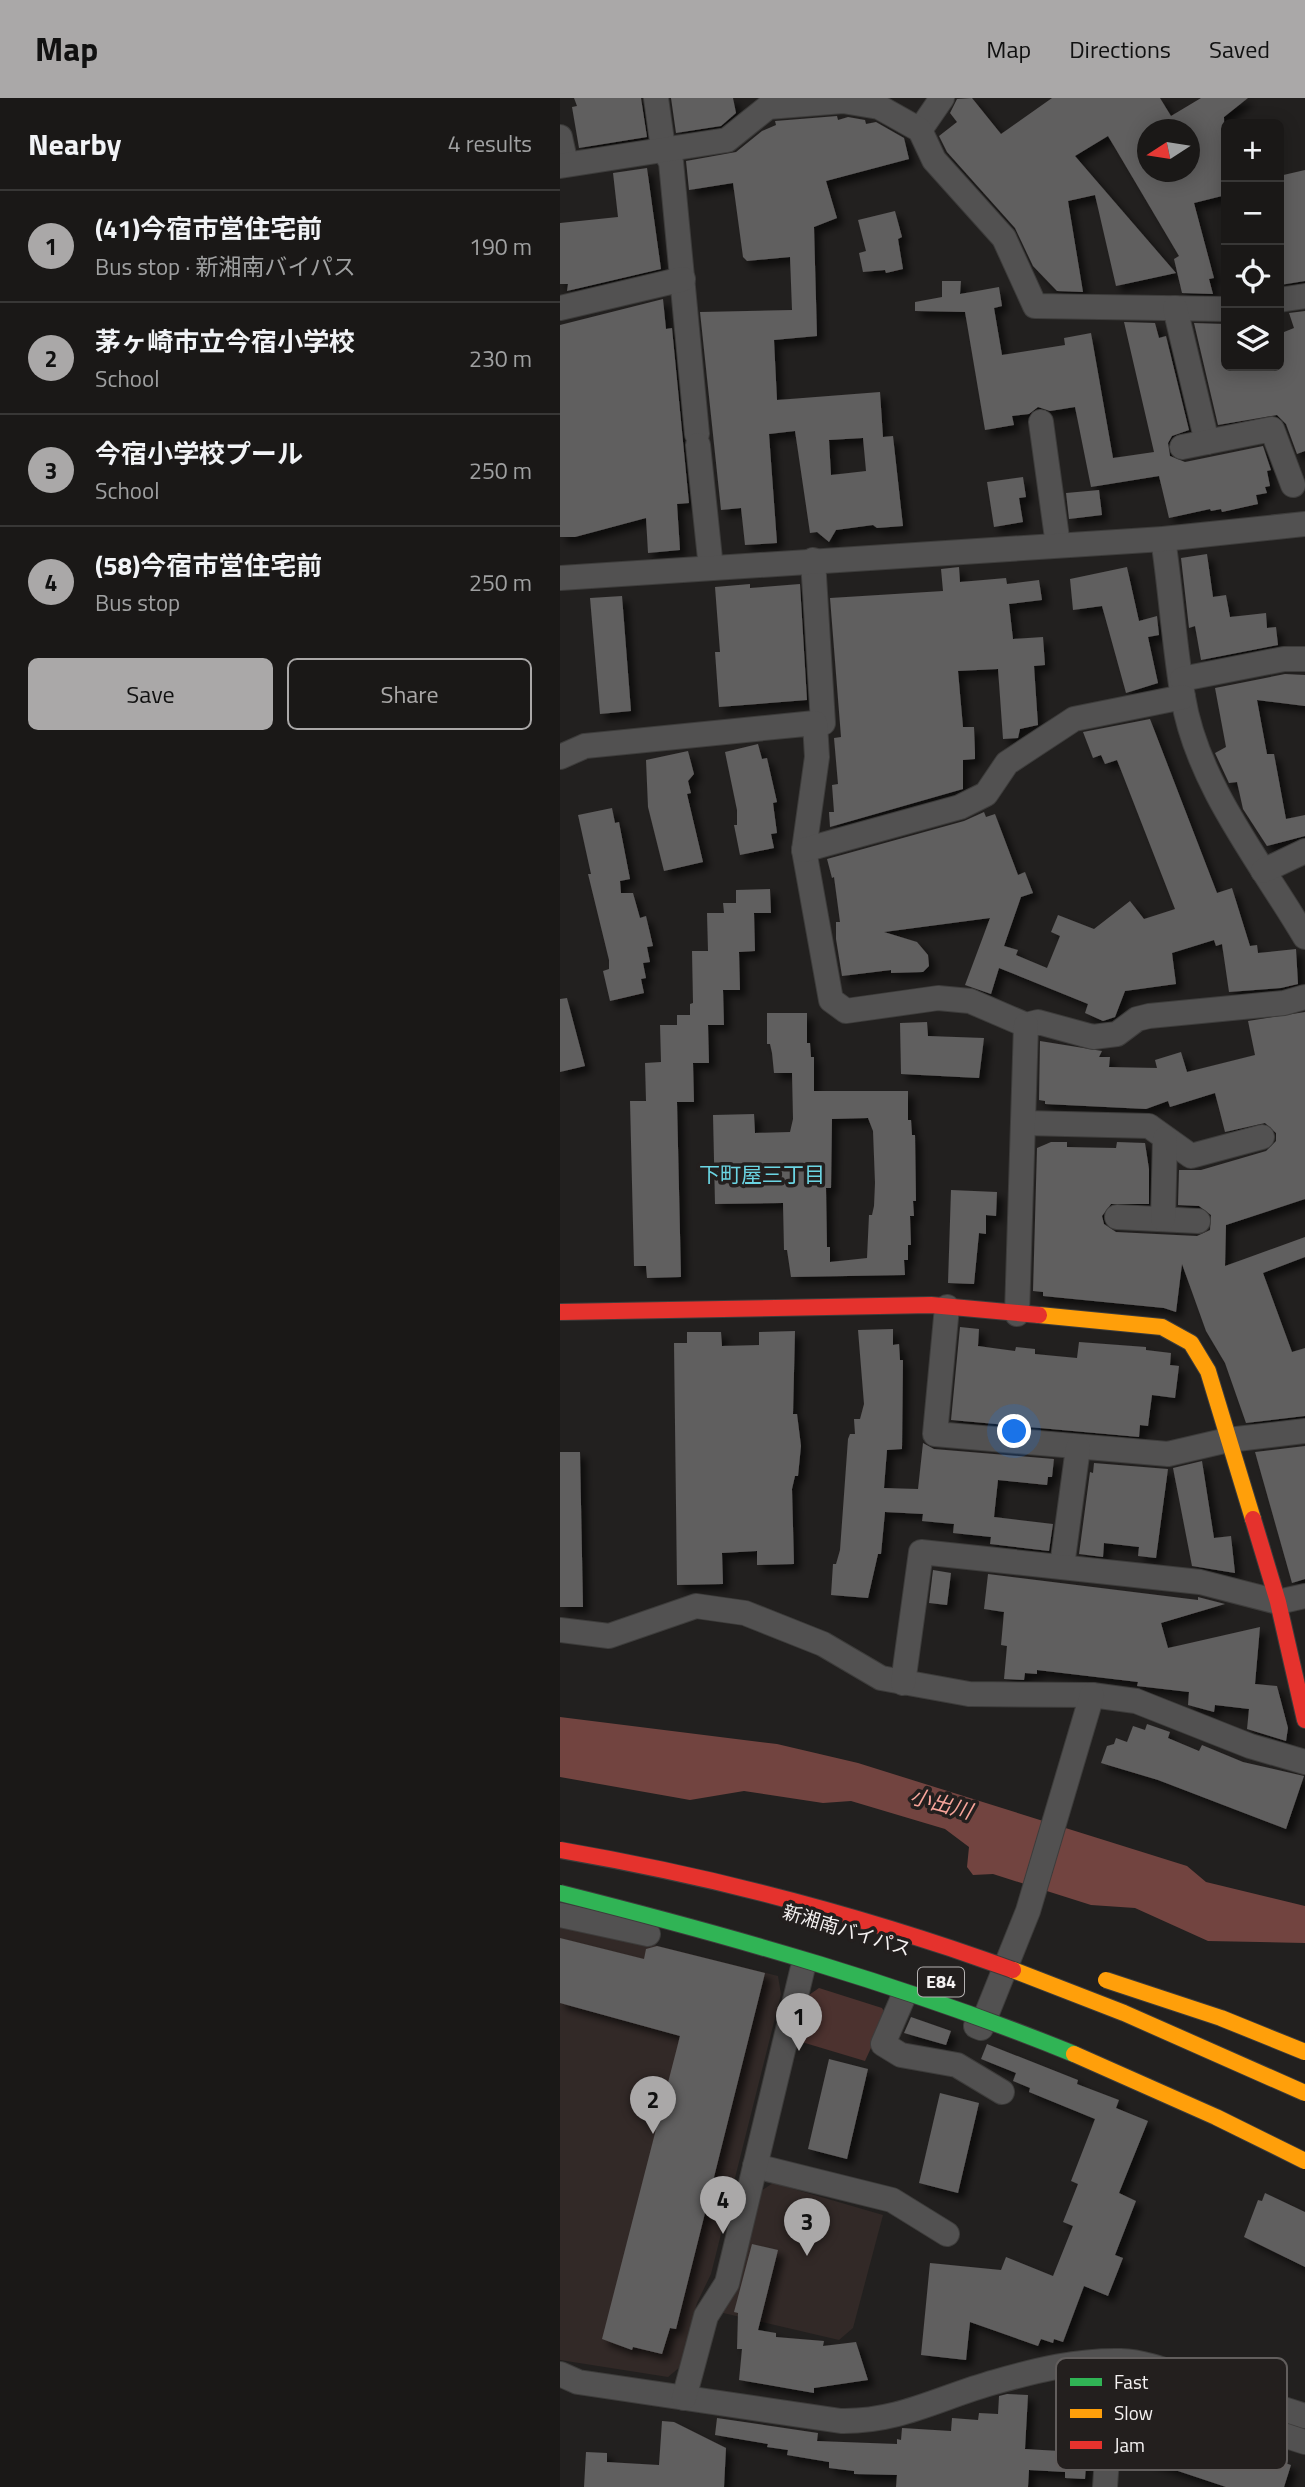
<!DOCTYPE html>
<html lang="en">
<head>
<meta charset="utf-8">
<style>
  :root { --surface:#1a1817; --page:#272524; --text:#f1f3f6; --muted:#9fa0a1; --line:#383736; --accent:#aaa8a8 }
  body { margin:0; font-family:"Titillium Web","Noto Sans JP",sans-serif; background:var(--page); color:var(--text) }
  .controls { position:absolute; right:21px; top:21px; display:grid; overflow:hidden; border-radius:10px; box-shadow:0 4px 18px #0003 }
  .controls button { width:63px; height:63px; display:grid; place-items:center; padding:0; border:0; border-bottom:2px solid var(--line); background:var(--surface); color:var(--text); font:35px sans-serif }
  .compass { position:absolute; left:577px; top:21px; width:63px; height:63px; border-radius:50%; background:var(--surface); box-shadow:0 4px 18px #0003; rotate:258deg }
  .you { position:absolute; left:455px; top:1334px; width:24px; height:24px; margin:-18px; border:5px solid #fff; border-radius:50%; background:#1a73e8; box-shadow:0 0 0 10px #1a73e833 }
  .badge { display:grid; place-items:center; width:46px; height:46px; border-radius:50%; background:var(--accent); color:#111; font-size:23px; font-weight:700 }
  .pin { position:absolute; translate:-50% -58px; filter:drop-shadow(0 2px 4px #0008) }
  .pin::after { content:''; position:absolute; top:37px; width:24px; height:21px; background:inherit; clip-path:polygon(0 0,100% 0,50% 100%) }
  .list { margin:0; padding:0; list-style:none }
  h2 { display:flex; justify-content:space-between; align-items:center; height:91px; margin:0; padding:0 28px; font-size:30px }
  h2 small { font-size:23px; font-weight:400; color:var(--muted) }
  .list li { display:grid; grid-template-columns:46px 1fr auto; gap:21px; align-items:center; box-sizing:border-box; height:112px; padding:0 28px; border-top:2px solid var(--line) }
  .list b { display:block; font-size:26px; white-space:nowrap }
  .list p { margin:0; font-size:23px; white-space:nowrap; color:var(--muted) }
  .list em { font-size:23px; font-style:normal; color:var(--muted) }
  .actions { display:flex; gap:14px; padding:21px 28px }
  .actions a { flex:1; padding:16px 0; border:2px solid var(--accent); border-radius:10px; text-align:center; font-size:24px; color:var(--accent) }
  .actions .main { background:var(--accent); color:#111 }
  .icon { flex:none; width:38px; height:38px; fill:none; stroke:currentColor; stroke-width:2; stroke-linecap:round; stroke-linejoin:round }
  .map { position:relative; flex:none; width:745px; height:2389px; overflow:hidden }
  header { display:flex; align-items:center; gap:42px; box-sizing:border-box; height:98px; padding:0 35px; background:var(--accent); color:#111 }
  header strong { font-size:33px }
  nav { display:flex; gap:38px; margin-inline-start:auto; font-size:24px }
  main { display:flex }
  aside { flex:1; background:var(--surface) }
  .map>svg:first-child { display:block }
  .built { fill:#322927 }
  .green { fill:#4c322f }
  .water { fill:#724440 }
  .building { fill:#605e5e; fill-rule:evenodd; filter:url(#shadow) }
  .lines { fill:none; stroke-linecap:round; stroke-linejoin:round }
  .street-casing { stroke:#3d3c3b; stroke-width:26 }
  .slow-casing { stroke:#3d3c3b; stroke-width:18 }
  .jam-casing { stroke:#3d3c3b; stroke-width:18 }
  .street { stroke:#525151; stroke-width:24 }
  .slow { stroke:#ff9f0a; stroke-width:16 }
  .jam { stroke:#e5322d; stroke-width:16 }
  .fast-bridge-casing { stroke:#3d3c3b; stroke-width:18; stroke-linecap:butt }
  .slow-bridge-casing { stroke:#3d3c3b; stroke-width:18; stroke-linecap:butt }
  .jam-bridge-casing { stroke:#3d3c3b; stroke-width:18; stroke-linecap:butt }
  .fast-bridge { stroke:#30b455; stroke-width:16 }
  .slow-bridge { stroke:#ff9f0a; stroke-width:16 }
  .jam-bridge { stroke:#e5322d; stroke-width:16 }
  .labels { text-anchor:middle; stroke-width:7; stroke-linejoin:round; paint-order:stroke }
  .shield { fill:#231f1e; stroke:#b5b2b2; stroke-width:2 }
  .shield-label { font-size:18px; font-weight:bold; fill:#f4f1f1 }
  .street-label { font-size:19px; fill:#f4f1f1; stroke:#231f1e }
  .neighbourhood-label { font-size:21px; fill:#6bd5e3; stroke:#231f1e }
  .water-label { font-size:21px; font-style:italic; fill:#f8a59b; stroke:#231f1e }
  .key { fill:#231f1e; stroke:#625e5d; stroke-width:2 }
  .key-label { font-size:19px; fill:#f4f1f1 }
</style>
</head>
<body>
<header>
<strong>Map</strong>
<nav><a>Map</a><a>Directions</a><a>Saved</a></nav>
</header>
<main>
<aside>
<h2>Nearby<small>4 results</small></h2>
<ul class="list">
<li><span class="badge">1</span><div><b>(41)今宿市営住宅前</b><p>Bus stop · 新湘南バイパス</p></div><em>190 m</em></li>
<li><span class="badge">2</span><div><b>茅ヶ崎市立今宿小学校</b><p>School</p></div><em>230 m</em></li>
<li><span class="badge">3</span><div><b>今宿小学校プール</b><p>School</p></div><em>250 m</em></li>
<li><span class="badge">4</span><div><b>(58)今宿市営住宅前</b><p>Bus stop</p></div><em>250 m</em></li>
</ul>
<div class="actions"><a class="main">Save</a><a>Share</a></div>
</aside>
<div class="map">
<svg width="745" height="2389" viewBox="0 0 745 2389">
  <defs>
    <filter id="shadow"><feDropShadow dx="6" dy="6" stdDeviation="3.5" flood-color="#0009"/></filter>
  </defs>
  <rect width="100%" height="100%" fill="#22201f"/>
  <g class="built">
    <polygon points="0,1827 66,1840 218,1878 221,1896 151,2176 137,2205 120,2269 108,2279 0,2262"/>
    <polygon points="213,2085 323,2117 293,2230 279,2242 159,2214 198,2095"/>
  </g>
  <polygon class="green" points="259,1890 322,1910 326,1917 305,1963 235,1942 246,1899"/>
  <polygon class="water" points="0,1619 217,1646 298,1665 627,1768 646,1784 745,1808 745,1845 648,1843 575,1810 531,1807 433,1776 413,1777 407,1769 409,1749 385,1731 291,1703 263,1705 184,1693 130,1702 0,1679"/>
  <g class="building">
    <polygon points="14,0 81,0 87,39 19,50 12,9 17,8"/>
    <polygon points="111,0 173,0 176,15 161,28 116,35"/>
    <path d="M412 0 441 36 492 0H600L611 18 641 0H688L664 19 666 97 634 105 654 180 649 181 653 196 622 195 614 161 619 158 548 38 515 58 616 175 556 188 535 97 508 103 523 194 497 193 473 168 455 130 387 54 379 38 397 24 390 15 397 1ZM587 32H629V74H587Z"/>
    <path d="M277 18 278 22 288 19 305 22 306 26 316 24 344 40 349 61 266 83 277 120 254 129 257 238 214 242 217 302 320 294 323 339 333 338 343 428 317 430 313 427 276 432 269 444 257 434 250 435 235 333 209 336 217 445 185 447 181 410 161 412 140 214 232 212 230 159 187 163 183 159 173 85 129 92 126 63 176 54 202 33 216 27 215 23ZM303 340 306 373 271 377 269 342Z"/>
    <polygon points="87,70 101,171 7,193 8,186 0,186 0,125 58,119 53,75"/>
    <polygon points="745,72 745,183 720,187 719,78"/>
    <polygon points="335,113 342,139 338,141 343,171 326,175 325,172 303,174 299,155 306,153 298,122"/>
    <polygon points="382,183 401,183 400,196 439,189 442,208 434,210 442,257 505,247 504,240 531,235 553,360 594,354 564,224 595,225 599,240 606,238 629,332 612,338 608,345 610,358 625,364 703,348 711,372 707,373 710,388 705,389 707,395 696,397 698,406 662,414 661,411 651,413 650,411 609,420 599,378 531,389 515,309 490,313 478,309 469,316 452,318 454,327 425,332 405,214 355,213 355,204 382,199"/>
    <polygon points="103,201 106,231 112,230 129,405 117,406 120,452 88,455 86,420 15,439 0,439 0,227"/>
    <polygon points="745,213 745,353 737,356 726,326 717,317 658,327 634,225 666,226 666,268 719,268 719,236 734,230 729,215"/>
    <polygon points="463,379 466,399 459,400 463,424 434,429 427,384"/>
    <polygon points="539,392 542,417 509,421 506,395"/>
    <polygon points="647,456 653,499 666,497 670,519 706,515 707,530 716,529 718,547 641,562 635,528 629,530 621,460"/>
    <polygon points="399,469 400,484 446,480 447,486 479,482 482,502 449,506 453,541 483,539 485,567 474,568 478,627 460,631 458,640 443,641 438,571 398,573 403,629 414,629 415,655 415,661 403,662 403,691 270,729 269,714 274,714 272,687 278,686 274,640 281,639 270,500 383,493 381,471"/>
    <polygon points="567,469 579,523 597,518 599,537 588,539 598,585 566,595 542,508 513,512 510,481"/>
    <polygon points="190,486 190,490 240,486 247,602 159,609 155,554 160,554 155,489"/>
    <polygon points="62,498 71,613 40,616 30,500"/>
    <polygon points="725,576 745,577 745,608 697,602 707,656 714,656 726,721 745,717 745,738 707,748 683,711 677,684 669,685 655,655 666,649 655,590"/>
    <polygon points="590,621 657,795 672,790 690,848 697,847 698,855 736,851 738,886 721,890 669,894 662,846 656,848 654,842 612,855 616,886 565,893 555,919 543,923 525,915 528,906 439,870 431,896 405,887 430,820 324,834 357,844 368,857 369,868 363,874 331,875 331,872 282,878 276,841 276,824 280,824 274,779 272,780 267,761 404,723 424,714 426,719 435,716 458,777 465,774 473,795 461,799 444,848 458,852 456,857 487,870 500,838 491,834 498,817 534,831 570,803 584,821 615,811 557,662 545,666 541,657 533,660 523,634"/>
    <polygon points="198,646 202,661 207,660 217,704 213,705 217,735 211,736 214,750 180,757 174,727 177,727 177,712 165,654"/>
    <polygon points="128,653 134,676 128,683 131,695 127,696 143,764 104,773 88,709 86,662"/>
    <polygon points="52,710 55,725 59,724 70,781 60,783 61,795 73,795 80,820 86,818 93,848 87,849 90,864 83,865 86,880 81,881 84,895 50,903 43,873 49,871 49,862 28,776 31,776 18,717"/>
    <polygon points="210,791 211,815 194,815 195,853 179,854 180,892 163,892 164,927 148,927 149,965 133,965 134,1004 117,1004 121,1179 87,1180 86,1168 74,1168 70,1003 86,1003 85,965 101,964 100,927 117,927 117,917 130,917 130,906 133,905 132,853 148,853 147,815 164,815 163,805 176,805 176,792"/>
    <polygon points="7,900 25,968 0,974 0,901"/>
    <polygon points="745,914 745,1101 666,1127 665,1168 745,1139 745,1159 703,1175 732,1254 745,1250 745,1318 686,1325 665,1265 646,1233 622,1166 616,1214 604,1210 483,1198 483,1194 473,1193 477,1050 491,1044 507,1044 507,1049 556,1050 557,1044 585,1045 589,1071 589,1106 551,1106 542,1118 544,1126 556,1134 637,1138 650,1132 651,1117 639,1108 618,1107 619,1072 641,1072 706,1053 716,1043 716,1035 705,1025 665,1034 655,995 610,1009 608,1003 586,1011 485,1006 485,1003 479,1002 480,943 542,953 539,959 550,959 549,969 597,970 595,962 621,954 627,974 695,957 688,923"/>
    <path d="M207 915H247V945H250L251 959H254V993H348V1022H351L352 1037H355L356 1103H353L354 1118H350L351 1147H348V1162H344L345 1177 231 1179 227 1152H224L223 1105 155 1106 153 1017 194 1016 195 1035 230 1034 233 1021 232 975H214L212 955 210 946H207ZM308 1020 313 1033 315 1085 314 1108 312 1117H309L307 1160 270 1164V1149H267L266 1090H271L272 1021Z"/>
    <polygon points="367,924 368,938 424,940 419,980 341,976 340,925"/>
    <polygon points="391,1092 437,1094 436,1118 426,1117 426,1136 419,1135 414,1186 388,1185"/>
    <polygon points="400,1229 419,1231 418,1248 455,1253 456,1249 475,1251 475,1256 517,1260 519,1244 586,1249 586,1252 611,1255 610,1267 619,1268 615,1300 592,1297 588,1328 580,1327 579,1339 391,1322"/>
    <polygon points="333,1231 333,1247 339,1246 340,1262 343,1262 342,1351 327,1352 324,1390 358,1391 363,1345 374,1351 494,1361 492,1379 488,1379 487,1387 438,1382 434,1419 493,1426 489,1453 430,1446 431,1439 393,1435 394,1426 362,1423 363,1416 325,1414 321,1456 318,1456 308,1500 271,1497 273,1466 276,1466 280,1452 288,1341 290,1336 295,1336 294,1321 300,1321 304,1306 298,1232"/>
    <polygon points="235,1233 233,1316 237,1316 241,1348 238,1378 235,1378 232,1391 234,1466 197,1467 197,1453 162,1455 163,1486 117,1487 114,1245 127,1245 127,1234 161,1234 162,1248 199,1247 199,1234"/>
    <polygon points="745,1348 745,1481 732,1485 695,1354"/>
    <polygon points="0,1354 20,1354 23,1509 0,1509"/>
    <polygon points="642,1363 654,1440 671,1438 675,1475 632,1468 613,1370"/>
    <polygon points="534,1365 608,1371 596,1460 578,1458 579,1449 544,1445 543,1459 519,1456 530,1374 533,1375"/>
    <polygon points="373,1472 391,1475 387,1507 369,1505"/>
    <polygon points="428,1476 638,1502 638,1499 665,1506 601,1525 608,1550 700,1529 695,1586 717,1588 728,1630 726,1643 687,1631 689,1611 655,1607 654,1614 628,1607 629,1594 577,1588 578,1584 477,1572 477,1576 465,1575 464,1582 444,1581 447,1548 441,1547 444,1514 424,1511"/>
    <polygon points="587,1626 610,1634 608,1640 639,1653 642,1647 683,1664 744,1678 726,1731 598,1682 541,1665 547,1648 554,1646 556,1640 567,1644 573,1628 585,1632"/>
    <polygon points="0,1840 84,1861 86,1851 97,1848 205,1875 116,2231 110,2230 102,2256 73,2249 72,2252 42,2241 120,1938 0,1905"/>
    <polygon points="351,1919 391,1933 386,1947 344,1935"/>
    <polygon points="427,1946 518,1982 517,1986 559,2002 556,2010 588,2023 559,2095 576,2103 555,2157 563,2160 548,2198 524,2188 503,2244 494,2241 493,2245 481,2241 478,2248 410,2224 406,2262 361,2257 370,2165 441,2172 446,2159 493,2178 513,2128 503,2124 518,2086 511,2083 535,2021 469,1994 470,1990 453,1983 456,1975 421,1961"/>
    <polygon points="269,1961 308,1971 287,2061 248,2051"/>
    <polygon points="380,1995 419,2005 398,2095 359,2085"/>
    <polygon points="705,2095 745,2114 745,2169 684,2139 698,2102 702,2103"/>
    <polygon points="192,2146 218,2152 198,2232 216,2235 216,2239 264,2243 263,2248 296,2244 308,2282 254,2290 254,2295 179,2282 182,2251 177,2251 178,2215 174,2214"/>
    <polygon points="501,2283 532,2285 525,2381 505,2380 505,2374 469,2372 468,2389 336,2389 337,2377 294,2376 294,2373 269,2370 269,2364 227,2357 228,2352 207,2349 208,2346 155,2337 157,2320 258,2335 257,2343 337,2346 337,2341 341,2342 342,2330 391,2333 392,2320 418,2322 419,2315 438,2316 439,2298 447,2296 468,2297 465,2351 500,2353"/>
    <polygon points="592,2321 731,2367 724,2389 666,2389 588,2363 589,2361 580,2358"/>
    <polygon points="102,2323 114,2324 166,2350 164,2389 24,2389 26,2354 47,2355 47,2364 99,2367"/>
  </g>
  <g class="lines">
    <defs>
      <g id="street">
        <polyline points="96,0 103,50 111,64 137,336"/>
        <polyline points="360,32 382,0"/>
        <polyline points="0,39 6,66"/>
        <polyline points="0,68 167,42 208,9 283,3 319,9 360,32 374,62 444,140 475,208 666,211"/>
        <polyline points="719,202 745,198"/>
        <polyline points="0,210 123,181"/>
        <polyline points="615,210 647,344"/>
        <polyline points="481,324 498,447"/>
        <polyline points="138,347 151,470"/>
        <polyline points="622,349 712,331 733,387"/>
        <path d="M603 441C611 493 614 547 623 599 637 686 702 766 745 839"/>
        <polyline points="253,462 263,625 255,625"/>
        <polyline points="0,480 603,441 745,426"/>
        <polyline points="622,581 724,561 745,561"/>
        <polyline points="0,659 25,648 255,625 257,659 244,752 271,902 286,913 378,900 410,903 466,927 478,924 533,939 557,936 577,921 589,918 724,905 745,899"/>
        <polyline points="244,752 400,709 426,696 447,665 514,621 623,599"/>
        <polyline points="703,773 745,753"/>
        <polyline points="464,1025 589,1028 631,1058 702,1039"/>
        <polyline points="557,1119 638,1123"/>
        <polyline points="603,1121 605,1041"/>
        <polyline points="387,1209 375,1336 608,1356 668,1342 745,1333"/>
        <polyline points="457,1216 466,927"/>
        <polyline points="502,1468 518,1350"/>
        <polyline points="0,1532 49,1538 136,1508 185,1515 263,1546 321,1580 409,1596 532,1597 576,1603 690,1648 745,1664"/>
        <polyline points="343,1585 361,1454 640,1484 718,1504 745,1498"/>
        <polyline points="0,1817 88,1836"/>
        <polyline points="342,1902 323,1946 341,1957 397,1967 442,1994"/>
        <polyline points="416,1928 421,1930 468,1813 532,1597"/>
        <polyline points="195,2068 332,2102 387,2136"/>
        <path d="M0 2276 18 2284 281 2323C340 2324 380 2299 435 2284 477 2272 518 2262 561 2263 587 2264 609 2274 633 2282 670 2295 708 2306 745 2318"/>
        <polyline points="124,2300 146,2218 167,2185 242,1873"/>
        <polyline points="545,2389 551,2304 576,2289 745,2344"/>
      </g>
      <polyline id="slow" points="479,1217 602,1229 631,1245 648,1273 693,1421"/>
      <g id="jam">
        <polyline points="0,1214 371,1207 479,1217"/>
        <polyline points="693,1421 718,1504 745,1622"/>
      </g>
    </defs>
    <use href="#street" class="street-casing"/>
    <use href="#slow" class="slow-casing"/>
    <use href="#jam" class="jam-casing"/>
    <use href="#street" class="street"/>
    <use href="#slow" class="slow"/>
    <use href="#jam" class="jam"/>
    <defs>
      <path id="fast-bridge" d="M0 1795C175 1839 347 1888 514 1956"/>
      <g id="slow-bridge">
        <polyline points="453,1872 564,1915 745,1995"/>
        <polyline points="546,1882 661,1920 745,1954"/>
        <polyline points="514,1956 656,2019 745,2063"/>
      </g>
      <path id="jam-bridge" d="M0 1752C155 1779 305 1818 453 1872"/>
    </defs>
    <use href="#fast-bridge" class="fast-bridge-casing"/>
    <use href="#slow-bridge" class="slow-bridge-casing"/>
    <use href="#jam-bridge" class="jam-bridge-casing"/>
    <use href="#fast-bridge" class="fast-bridge"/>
    <use href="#slow-bridge" class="slow-bridge"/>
    <use href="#jam-bridge" class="jam-bridge"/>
  </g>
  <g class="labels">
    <rect class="shield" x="358" y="1869.5" width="46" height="29" rx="5"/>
    <g class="shield-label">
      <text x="381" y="1890">E84</text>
    </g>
    <g class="street-label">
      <text transform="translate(287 1832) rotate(17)" y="7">新湘南バイパス</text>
    </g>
    <g class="neighbourhood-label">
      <text x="202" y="1084">下町屋三丁目</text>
    </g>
    <g class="water-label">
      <text transform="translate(381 1706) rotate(15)" y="7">小出川</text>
    </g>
  </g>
  <rect x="496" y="2260" width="231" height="112" rx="10" class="key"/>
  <rect x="510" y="2280" width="32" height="8" fill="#30b455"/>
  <rect x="510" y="2311" width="32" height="9" fill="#ff9f0a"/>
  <rect x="510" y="2343" width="32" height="8" fill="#e5322d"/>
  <g class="key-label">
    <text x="554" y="2291">Fast</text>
    <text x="554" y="2322">Slow</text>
    <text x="554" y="2354">Jam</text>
  </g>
</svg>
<div class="controls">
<button>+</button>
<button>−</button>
<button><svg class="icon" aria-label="locate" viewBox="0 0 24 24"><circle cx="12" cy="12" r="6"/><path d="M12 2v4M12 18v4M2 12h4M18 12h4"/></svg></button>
<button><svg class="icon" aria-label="layers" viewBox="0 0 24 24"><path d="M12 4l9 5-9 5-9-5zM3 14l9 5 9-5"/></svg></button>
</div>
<svg class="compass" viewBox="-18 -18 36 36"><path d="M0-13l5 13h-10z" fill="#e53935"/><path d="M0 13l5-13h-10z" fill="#9fa0a1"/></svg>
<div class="you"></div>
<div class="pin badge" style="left:239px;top:1953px">1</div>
<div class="pin badge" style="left:93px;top:2036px">2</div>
<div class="pin badge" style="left:247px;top:2158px">3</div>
<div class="pin badge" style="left:163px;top:2136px">4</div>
</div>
</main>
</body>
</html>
